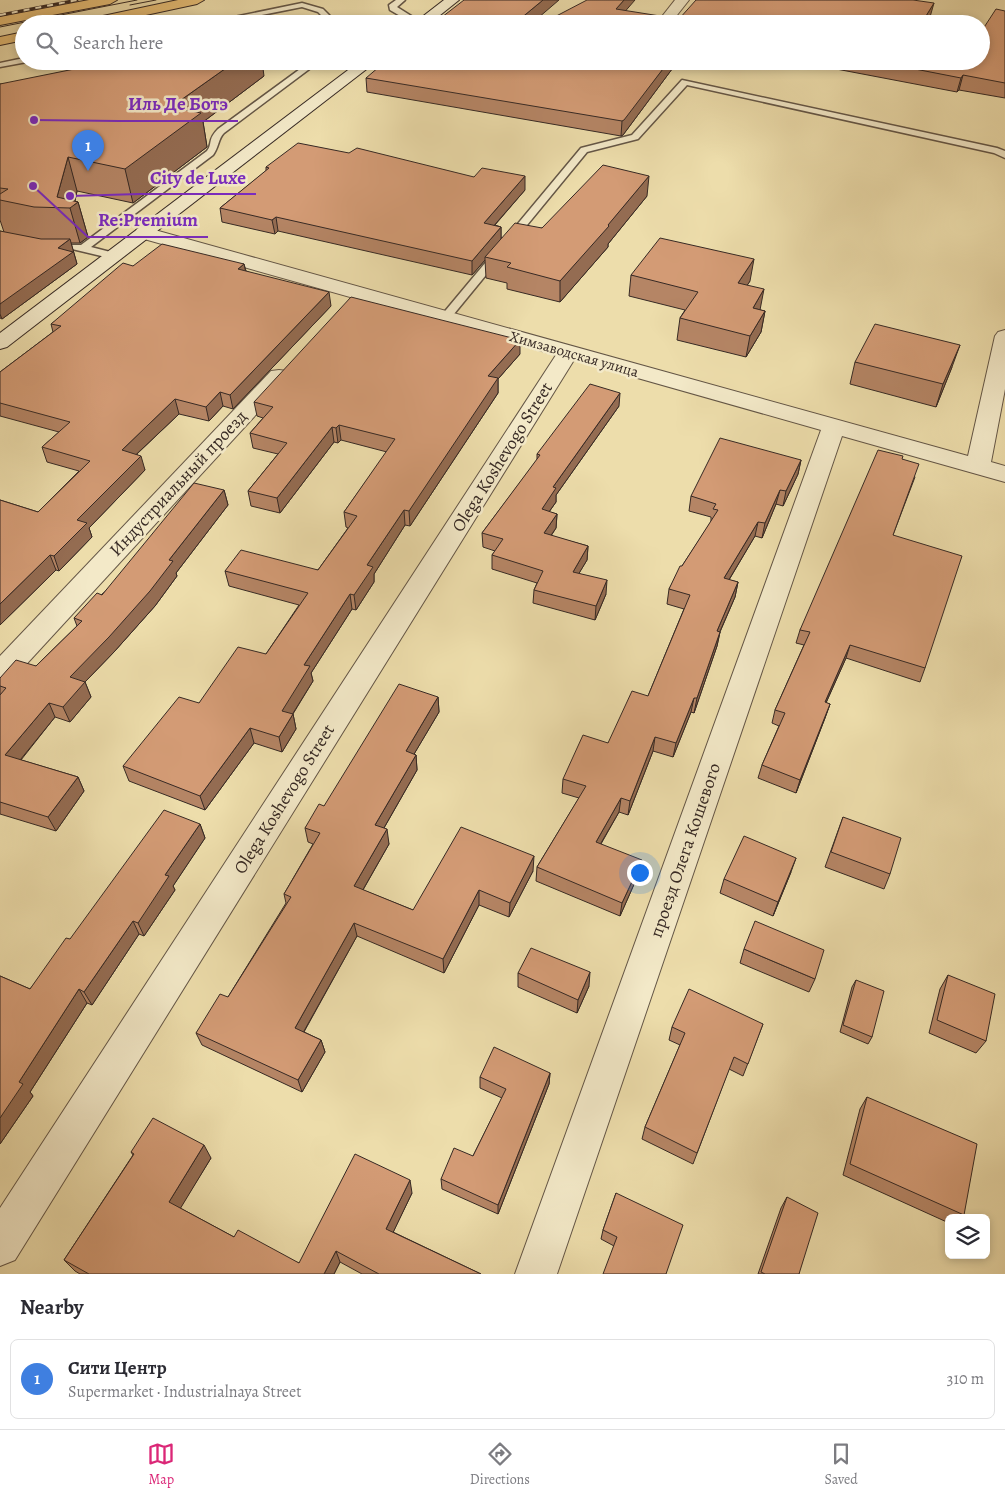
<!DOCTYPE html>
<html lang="en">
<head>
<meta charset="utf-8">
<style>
  :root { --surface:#fff; --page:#f2f2f3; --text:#2b2b33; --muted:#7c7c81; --line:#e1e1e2; --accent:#db2777 }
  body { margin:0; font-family:Alegreya,serif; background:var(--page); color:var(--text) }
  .controls { position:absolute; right:15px; bottom:15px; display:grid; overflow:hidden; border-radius:8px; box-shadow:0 2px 8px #0003 }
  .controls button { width:45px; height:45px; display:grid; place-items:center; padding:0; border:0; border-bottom:1px solid var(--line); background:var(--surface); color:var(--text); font:25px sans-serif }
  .you { position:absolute; left:639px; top:872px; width:18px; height:18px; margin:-12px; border:4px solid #fff; border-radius:50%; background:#1a73e8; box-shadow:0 0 0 8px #1a73e833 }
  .badge { display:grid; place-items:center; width:32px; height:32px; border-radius:50%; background:var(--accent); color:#fff; font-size:16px; font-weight:700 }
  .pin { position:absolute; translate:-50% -41px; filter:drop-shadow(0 1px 2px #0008) }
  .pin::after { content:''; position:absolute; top:26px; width:18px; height:15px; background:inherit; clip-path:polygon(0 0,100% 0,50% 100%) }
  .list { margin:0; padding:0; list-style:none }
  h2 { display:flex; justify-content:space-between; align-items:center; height:65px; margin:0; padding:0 20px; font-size:21px }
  h2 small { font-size:16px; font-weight:400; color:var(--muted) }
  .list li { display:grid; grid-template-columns:32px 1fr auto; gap:15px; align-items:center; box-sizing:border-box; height:80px; margin:0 10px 10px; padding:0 10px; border:1px solid var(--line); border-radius:8px }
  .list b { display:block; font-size:19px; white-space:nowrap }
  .list p { margin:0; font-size:16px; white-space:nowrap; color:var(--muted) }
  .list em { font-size:16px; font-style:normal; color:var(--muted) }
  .icon { flex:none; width:28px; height:28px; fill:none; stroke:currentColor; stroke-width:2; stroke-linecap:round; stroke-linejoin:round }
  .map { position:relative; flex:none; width:1005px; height:1274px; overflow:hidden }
  .search { position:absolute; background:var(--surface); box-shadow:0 2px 8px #0003; left:15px; right:15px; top:15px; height:55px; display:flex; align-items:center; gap:12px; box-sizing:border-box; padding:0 18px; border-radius:28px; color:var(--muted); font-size:19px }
  .sheet { height:155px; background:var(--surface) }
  nav { display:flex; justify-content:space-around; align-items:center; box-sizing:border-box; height:70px; border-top:1px solid var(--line); background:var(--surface); font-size:14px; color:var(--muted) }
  nav a { display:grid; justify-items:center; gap:2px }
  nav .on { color:var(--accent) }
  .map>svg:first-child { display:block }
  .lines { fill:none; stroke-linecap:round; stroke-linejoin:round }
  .service-casing { stroke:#645646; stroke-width:3 }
  .minor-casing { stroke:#645646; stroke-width:2 }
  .secondary-casing { stroke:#362924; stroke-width:2 }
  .primary-casing { stroke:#362924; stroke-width:2 }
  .service { fill:#f3e9c8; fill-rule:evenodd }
  .minor { fill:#f3e9c8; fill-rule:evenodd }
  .secondary { fill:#f3e9c8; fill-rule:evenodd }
  .primary { fill:#e6be76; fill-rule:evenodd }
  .tram { stroke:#362924; stroke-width:1 }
  .rail-casing { stroke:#362924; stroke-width:3 }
  .rail { stroke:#f3e9c8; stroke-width:2; stroke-dasharray:6; stroke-linecap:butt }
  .wall { fill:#b58565; stroke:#362924 }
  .shaded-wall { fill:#946c52; stroke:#362924 }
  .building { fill:#d39b75; stroke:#362924 }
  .labels { text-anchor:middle; stroke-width:5; stroke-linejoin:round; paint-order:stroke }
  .far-street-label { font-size:15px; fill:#362924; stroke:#f3e9c8 }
  .street-label { font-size:18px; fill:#362924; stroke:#f3e9c8 }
  .leader { fill:none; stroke:#7b2cbf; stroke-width:2 }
  .callout-dot { fill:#7b2cbf; stroke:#f3e9c8; stroke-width:2 }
  .callout-label { font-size:19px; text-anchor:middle; font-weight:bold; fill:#7b2cbf; stroke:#f3e9c8; stroke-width:5; stroke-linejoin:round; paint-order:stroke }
</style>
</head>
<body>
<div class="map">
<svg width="1005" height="1274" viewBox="0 0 1005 1274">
  <rect width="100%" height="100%" fill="#edddab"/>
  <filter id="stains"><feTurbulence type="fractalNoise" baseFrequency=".004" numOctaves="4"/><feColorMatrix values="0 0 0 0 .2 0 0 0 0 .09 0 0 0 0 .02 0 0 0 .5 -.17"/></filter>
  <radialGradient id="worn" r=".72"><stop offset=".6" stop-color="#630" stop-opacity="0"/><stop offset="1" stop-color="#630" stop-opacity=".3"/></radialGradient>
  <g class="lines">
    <defs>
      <g id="service">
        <polygon points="396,0 405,0 397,7 424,24 414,24 390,10 389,5"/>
        <polygon points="302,3 323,9 338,24 330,24 318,12 302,7 217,24 200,24"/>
        <polygon points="24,58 24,61 27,62 0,67 0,63"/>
        <path d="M311 61H320L224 133C218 139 219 147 213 155L91 247 118 254 119 256 118 258 114 259 72 249V245H81L207 151C213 143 207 140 218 129Z"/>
        <polygon points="682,80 997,148 1005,151 1005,158 994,153 687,85 638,139 587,152 449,320 441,320 439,318 441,316 581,148 632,135"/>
      </g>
      <g id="minor">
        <polygon points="675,0 689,0 670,24 656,24"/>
        <polygon points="144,227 968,456 995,336 998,332 1005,330 1005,389 991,462 1005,466 1005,482 842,436 557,1274 515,1274 821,430 574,360 15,1260 0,1266 0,1208 556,355 137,237 135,233 137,229"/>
        <polygon points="279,370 287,371 290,376 287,381 10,682 0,685 0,656 271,371"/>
      </g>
      <g id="secondary">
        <polygon points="444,0 459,0 429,24 413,24"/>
        <polygon points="360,61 377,61 7,347 0,349 0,333"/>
      </g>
      <g id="primary">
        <polygon points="89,0 117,0 110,4 0,25 0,17"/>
        <polygon points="178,0 204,0 197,4 104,24 77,24 84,20"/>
        <polygon points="24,32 24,40 0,45 0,37"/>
      </g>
    </defs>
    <use href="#service" class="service-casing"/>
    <use href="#minor" class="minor-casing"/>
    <use href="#secondary" class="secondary-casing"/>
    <use href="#primary" class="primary-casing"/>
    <use href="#service" class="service"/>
    <use href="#minor" class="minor"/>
    <use href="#secondary" class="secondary"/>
    <use href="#primary" class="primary"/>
    <g class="tram">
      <polyline points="130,5 156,0"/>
      <polyline points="0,27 137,0"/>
    </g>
    <defs>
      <polyline id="rail" points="0,15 77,0"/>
    </defs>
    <use href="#rail" class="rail-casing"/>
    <use href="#rail" class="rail"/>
  </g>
  <g class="wall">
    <polygon points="1005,11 1005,98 959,90 957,92 831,68 833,61 981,61"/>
    <polygon points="678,61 623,135 621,136 367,92 366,78"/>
    <polygon points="687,61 705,61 702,64"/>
    <polygon points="264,76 203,122 207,147 133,203 77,191 75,201 78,202 88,237 80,243 71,243 77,264 2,319 0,318 0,231 4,232 0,220 0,84"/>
    <polygon points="266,167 525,190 495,225 501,227 501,238 542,228 647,196 608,244 608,247 560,302 507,289 507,283 486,278 485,260 472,275 278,231 275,234 222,222 220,208 266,171"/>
    <polygon points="244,264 246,271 331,306 233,409 223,406 209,421 179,414 137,454 145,470 89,528 92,537 59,571 56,570 0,625 0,500 38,512 79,471 47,462 42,447 59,432 0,416 0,372 53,332 51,324 133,266"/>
    <polygon points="631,275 750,281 747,285 760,310 765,311 761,332 746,357 677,340 680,318 685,310 629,296"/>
    <polygon points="520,354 498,379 498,393 410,526 405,525 374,574 374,582 356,610 352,609 311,673 313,681 293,714 296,729 282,752 254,743 205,810 129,781 123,766 199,703 266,654 299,605 229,586 225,571 318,570 348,528 346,527 344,512 387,452 341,440 338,443 334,442 280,513 251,506 248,491 278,454 253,448 250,433 263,418 257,416 254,402"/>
    <polygon points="855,362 952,367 936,407 850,384"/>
    <polygon points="619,406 556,495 556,502 549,512 557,514 556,528 551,536 588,546 587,560 579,573 606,594 595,620 533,603 534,590 537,583 492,569 492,555 495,551 483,547 482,533 537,460 537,454"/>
    <polygon points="902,459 915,477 893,535 925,668 920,682 846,658 826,703 830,704 825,718 796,793 758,778 762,765 779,726 772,723 775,710 804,645 796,643 800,630"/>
    <polygon points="801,460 798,474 783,506 776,504 762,538 755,536 729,580 738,582 735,597 720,632 717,646 694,713 691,712 673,757 653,751 628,815 619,812 601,844 639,873 620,916 536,881 537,867 579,798 562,793 563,779 608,743 648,696 684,609 667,604 669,589 682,566 711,522 711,517 689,511 691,496"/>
    <polygon points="224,490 228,505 176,573 177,576 155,606 114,652 85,682 91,697 70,722 55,717 21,760 78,777 84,791 56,831 0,814 0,678 36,666 77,626 74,618"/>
    <polygon points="438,697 439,712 414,754 416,755 417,770 384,828 389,844 363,890 413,910 533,871 509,917 479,905 444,973 357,936 304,1032 321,1040 325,1052 302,1092 202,1045 196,1033 228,997 286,903 284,894 313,844 308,842 305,828 324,806"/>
    <polygon points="843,817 890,874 884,889 825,867"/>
    <polygon points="200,824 205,838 173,886 175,890 144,936 139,934 92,1005 87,1003 30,1092 33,1096 0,1144 0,976 30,989 70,939"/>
    <polygon points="791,872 773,916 720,893 724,879"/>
    <polygon points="744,949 815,979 809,992 740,963"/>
    <polygon points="518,973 589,986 577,1013 518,987"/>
    <polygon points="948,975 986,1041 976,1053 929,1033 940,989"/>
    <polygon points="856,980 872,1037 868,1044 840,1032 852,987"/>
    <polygon points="763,1024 743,1076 729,1069 693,1164 642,1139 645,1127 680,1045 669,1040 672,1027"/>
    <polygon points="550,1073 549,1084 498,1214 442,1189 441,1179 473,1156 502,1098 480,1088 480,1077"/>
    <polygon points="867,1097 964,1215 962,1218 949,1218 949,1223 843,1175 860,1109"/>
    <polygon points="131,1152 211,1158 180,1208 234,1237 299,1263 412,1193 393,1232 481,1274 362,1274 340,1262 334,1274 80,1274 75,1271 64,1260 133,1155"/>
    <polygon points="616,1193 666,1274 601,1239 603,1230"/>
    <polygon points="787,1197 799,1274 758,1274 781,1208"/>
  </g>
  <g class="shaded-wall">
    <polygon points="543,0 559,0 531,24 520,24 520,19"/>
    <polygon points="624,0 635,0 615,23 616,9"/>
    <polygon points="934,3 930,17 926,24 921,24"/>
    <polygon points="236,61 262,61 264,76 203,122 207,147 133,203 125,169 171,107"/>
    <polygon points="669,61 678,61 623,135 621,136 622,121"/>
    <polygon points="963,75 959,90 957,92 961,78"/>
    <polygon points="68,157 77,191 74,205 78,202 88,237 80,243 70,208 57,197"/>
    <polygon points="525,176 525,190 484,237 484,223"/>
    <polygon points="649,176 647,196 608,244 608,247 560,302 560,281"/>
    <polygon points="276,217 278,231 275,234 272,220"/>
    <polygon points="501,227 501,241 485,257 485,260 472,275 472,261"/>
    <polygon points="70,239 77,264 2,319 0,314 0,304 58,248"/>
    <polygon points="754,259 750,281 735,304 738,283"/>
    <polygon points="244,264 247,278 238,269"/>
    <polygon points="764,289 760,310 753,308"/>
    <polygon points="329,292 331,306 233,409 230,395"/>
    <polygon points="765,311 761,332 746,357 750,336"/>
    <polygon points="520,340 520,354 498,379 498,393 410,526 409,511 488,376"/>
    <polygon points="960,345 952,367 936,407 943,384"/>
    <polygon points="220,392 223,406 209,421 206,407"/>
    <polygon points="620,393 619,406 556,495 556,502 541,523 542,509 553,487"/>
    <polygon points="175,399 179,414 126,464 122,450"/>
    <polygon points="339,425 341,440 338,443 336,428"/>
    <polygon points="332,427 334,442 280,513 277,498"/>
    <polygon points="141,456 145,470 89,528 92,537 59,571 54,556 77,520"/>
    <polygon points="801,460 798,474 783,506 786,491"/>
    <polygon points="224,490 228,505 176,573 177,576 155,606 114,652 85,682 91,697 70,722 63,707 70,677 169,560"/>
    <polygon points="780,490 776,504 762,538 765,523"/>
    <polygon points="404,510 405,525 374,574 374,582 356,610 354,595 367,565"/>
    <polygon points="557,514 556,528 543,547 544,533"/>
    <polygon points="758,522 755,536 721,593 724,578"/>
    <polygon points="588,546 587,560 572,585 573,572"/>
    <polygon points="50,555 56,570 0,625 0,604"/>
    <polygon points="607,580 606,594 595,620 596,606"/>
    <polygon points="738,582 735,597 714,645 717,631"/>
    <polygon points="350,594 352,609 311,673 313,681 285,726 282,711 304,665"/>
    <polygon points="720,632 717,646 694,713 697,698"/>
    <polygon points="850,645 846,658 820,716 825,702"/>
    <polygon points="438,697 439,712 407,766 406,751"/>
    <polygon points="694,698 691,712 673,757 676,743"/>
    <polygon points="49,703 55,717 12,770 5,755"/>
    <polygon points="830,704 825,718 796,793 800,780"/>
    <polygon points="293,714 296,729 282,752 279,737"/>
    <polygon points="250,728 254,743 205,810 200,796"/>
    <polygon points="655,737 653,751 628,815 630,801"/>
    <polygon points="416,755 417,770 377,840 375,825"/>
    <polygon points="78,777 84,791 56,831 48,817"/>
    <polygon points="621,798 619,812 594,855 596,842"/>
    <polygon points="200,824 205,838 173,886 175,890 144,936 138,923 165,875"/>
    <polygon points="387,829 389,844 357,900 354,886"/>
    <polygon points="534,856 533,871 509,917 510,903"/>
    <polygon points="796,858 791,872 773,916 778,902"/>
    <polygon points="642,860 639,873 620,916 622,903"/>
    <polygon points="479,890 479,905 444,973 443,959"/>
    <polygon points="133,921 139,934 92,1005 84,992"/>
    <polygon points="354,923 357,936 299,1040 295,1028"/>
    <polygon points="590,972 589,986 577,1013 578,1000"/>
    <polygon points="79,989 87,1003 30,1092 33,1096 0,1144 0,1118 19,1082"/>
    <polygon points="321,1040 325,1052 302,1092 298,1080"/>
    <polygon points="550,1073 549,1084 498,1214 498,1205"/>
    <polygon points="204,1145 211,1158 177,1214 169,1202"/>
    <polygon points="410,1180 412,1193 389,1241 386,1229"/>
    <polygon points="336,1251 340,1262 334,1274 324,1274"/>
  </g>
  <g class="building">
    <polygon points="464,0 543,0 520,19 523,24 433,24"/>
    <polygon points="587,0 624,0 616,9 679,19 696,0 913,0 934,3 921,24 541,24"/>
    <polygon points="996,9 1005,11 1005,83 963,75 961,78 874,61 981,61 981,32"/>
    <polygon points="114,61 236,61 171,107 201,113 125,169 68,157 57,197 78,202 70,208 34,207 0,200 0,194 8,189 0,188 0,84"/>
    <polygon points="386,61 669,61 624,120 622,121 366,78"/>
    <polygon points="298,143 349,153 357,148 474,177 482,168 525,176 484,223 501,227 472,261 276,217 272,220 220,208 269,168 266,167"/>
    <polygon points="603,165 649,176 608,225 609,226 560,281 507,267 511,263 485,257 515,223 542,228"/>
    <polygon points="0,231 41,239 70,239 58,248 73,252 0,304"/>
    <polygon points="660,238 754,259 738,283 764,289 753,308 765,311 750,336 680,318 698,292 631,275"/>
    <polygon points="162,244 244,264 238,269 329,292 230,395 220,392 206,407 175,399 122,450 141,456 77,520 87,523 54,556 50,555 0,604 0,500 38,512 90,461 42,447 70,422 0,403 0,372 61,326 51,324 123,263 133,266"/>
    <polygon points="351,297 520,340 488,376 498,378 409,511 404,510 367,565 373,567 354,595 350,594 304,665 310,666 282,711 293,714 279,737 250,728 200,796 123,766 179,697 199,703 238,647 266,654 308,593 225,571 241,550 318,570 357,516 344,512 395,439 339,425 336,428 332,427 277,498 248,491 287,443 250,433 273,407 254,402"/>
    <polygon points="875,324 960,345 943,384 855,362"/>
    <polygon points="590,384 620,393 553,487 556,488 542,509 557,514 544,533 588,546 573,572 607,580 596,606 534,590 543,571 492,555 503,539 482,533 540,455 537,454"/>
    <polygon points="720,438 801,460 786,491 780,490 765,523 758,522 724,578 738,582 717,631 720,632 697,698 694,698 676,743 655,737 630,801 621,798 596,842 642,860 622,903 537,867 586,786 563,779 583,735 608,743 632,691 648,696 665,655 690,595 669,589 680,566 682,566 718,510 713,509 716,504 691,496"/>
    <polygon points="878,450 903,456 902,459 919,464 893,535 962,556 925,668 850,645 825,702 830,704 800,780 762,765 785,713 775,710 810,632 800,630"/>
    <polygon points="194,483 224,490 169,560 173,561 150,591 109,637 70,677 85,682 63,707 49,703 5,755 78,777 48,817 0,802 0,695 6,688 0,686 0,678 16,660 36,666 82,621 74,618 97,593 102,595"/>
    <polygon points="399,684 438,697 406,751 416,755 375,825 387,829 354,886 413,910 461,827 534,856 510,903 479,890 443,959 354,923 295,1028 321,1040 298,1080 196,1033 220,994 228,997 291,897 284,894 320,833 305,828 319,804 324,806"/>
    <polygon points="164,810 200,824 165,875 169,876 138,923 133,921 84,992 79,989 19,1082 23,1084 0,1118 0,976 30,989 66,938 70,939"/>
    <polygon points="843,817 901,838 890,874 831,852"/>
    <polygon points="744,836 796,858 778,902 724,879"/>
    <polygon points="755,921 824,950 815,979 744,949"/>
    <polygon points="531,948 590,972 578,1000 518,973"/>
    <polygon points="948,975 995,994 986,1041 937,1020"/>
    <polygon points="856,980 884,991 872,1037 843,1025"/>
    <polygon points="689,989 763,1024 748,1064 734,1057 697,1153 645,1127 685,1033 672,1027"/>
    <polygon points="494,1047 550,1073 498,1205 441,1179 454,1148 473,1156 506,1089 480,1077"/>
    <polygon points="867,1097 977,1144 964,1215 850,1164"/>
    <polygon points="153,1118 204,1145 169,1202 234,1237 238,1230 299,1263 355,1154 410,1180 386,1229 481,1274 379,1274 336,1251 324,1274 89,1274 64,1260 134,1154 131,1152"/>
    <polygon points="616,1193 683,1225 666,1274 603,1274 617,1237 603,1230"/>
    <polygon points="787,1197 818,1213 799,1274 765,1274 761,1272"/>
  </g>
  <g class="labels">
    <g class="far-street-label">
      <text transform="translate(574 354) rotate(16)" y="5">Химзаводская улица</text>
    </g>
    <g class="street-label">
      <text transform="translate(502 457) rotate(-58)" y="6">Olega Koshevogo Street</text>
      <text transform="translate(178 483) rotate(-47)" y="6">Индустриальный проезд</text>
      <text transform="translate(284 799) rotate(-58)" y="6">Olega Koshevogo Street</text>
      <text transform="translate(685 850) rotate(-71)" y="6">проезд Олега Кошевого</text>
    </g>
  </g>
  <path class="leader" d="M34 120L118 121H238M70 196L140 194H256M33 186L88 237H208"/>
  <g class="callout-dot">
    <circle cx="34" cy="120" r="5"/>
    <circle cx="70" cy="196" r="5"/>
    <circle cx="33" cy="186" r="5"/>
  </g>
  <g class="callout-label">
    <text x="178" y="110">Иль Де Ботэ</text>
    <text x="198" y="184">City de Luxe</text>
    <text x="148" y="226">Re:Premium</text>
  </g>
  <rect width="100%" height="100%" filter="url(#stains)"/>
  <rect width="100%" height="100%" fill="url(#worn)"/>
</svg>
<div class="controls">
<button><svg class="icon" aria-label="layers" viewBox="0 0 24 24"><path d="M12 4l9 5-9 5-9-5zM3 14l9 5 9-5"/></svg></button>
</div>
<div class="you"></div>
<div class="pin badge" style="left:88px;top:171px;background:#3f7fe0">1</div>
<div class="search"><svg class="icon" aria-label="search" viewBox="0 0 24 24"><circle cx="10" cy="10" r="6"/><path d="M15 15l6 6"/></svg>Search here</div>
</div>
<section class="sheet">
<h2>Nearby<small></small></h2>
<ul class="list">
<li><span class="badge" style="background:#3f7fe0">1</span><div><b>Сити Центр</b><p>Supermarket · Industrialnaya Street</p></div><em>310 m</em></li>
</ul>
</section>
<nav>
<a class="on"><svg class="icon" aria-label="map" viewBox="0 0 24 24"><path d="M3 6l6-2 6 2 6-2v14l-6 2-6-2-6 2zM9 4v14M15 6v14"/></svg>Map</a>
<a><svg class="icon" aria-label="directions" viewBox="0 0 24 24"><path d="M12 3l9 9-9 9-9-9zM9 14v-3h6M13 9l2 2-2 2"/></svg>Directions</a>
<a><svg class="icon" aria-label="saved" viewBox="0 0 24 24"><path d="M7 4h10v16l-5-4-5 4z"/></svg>Saved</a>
</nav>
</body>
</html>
